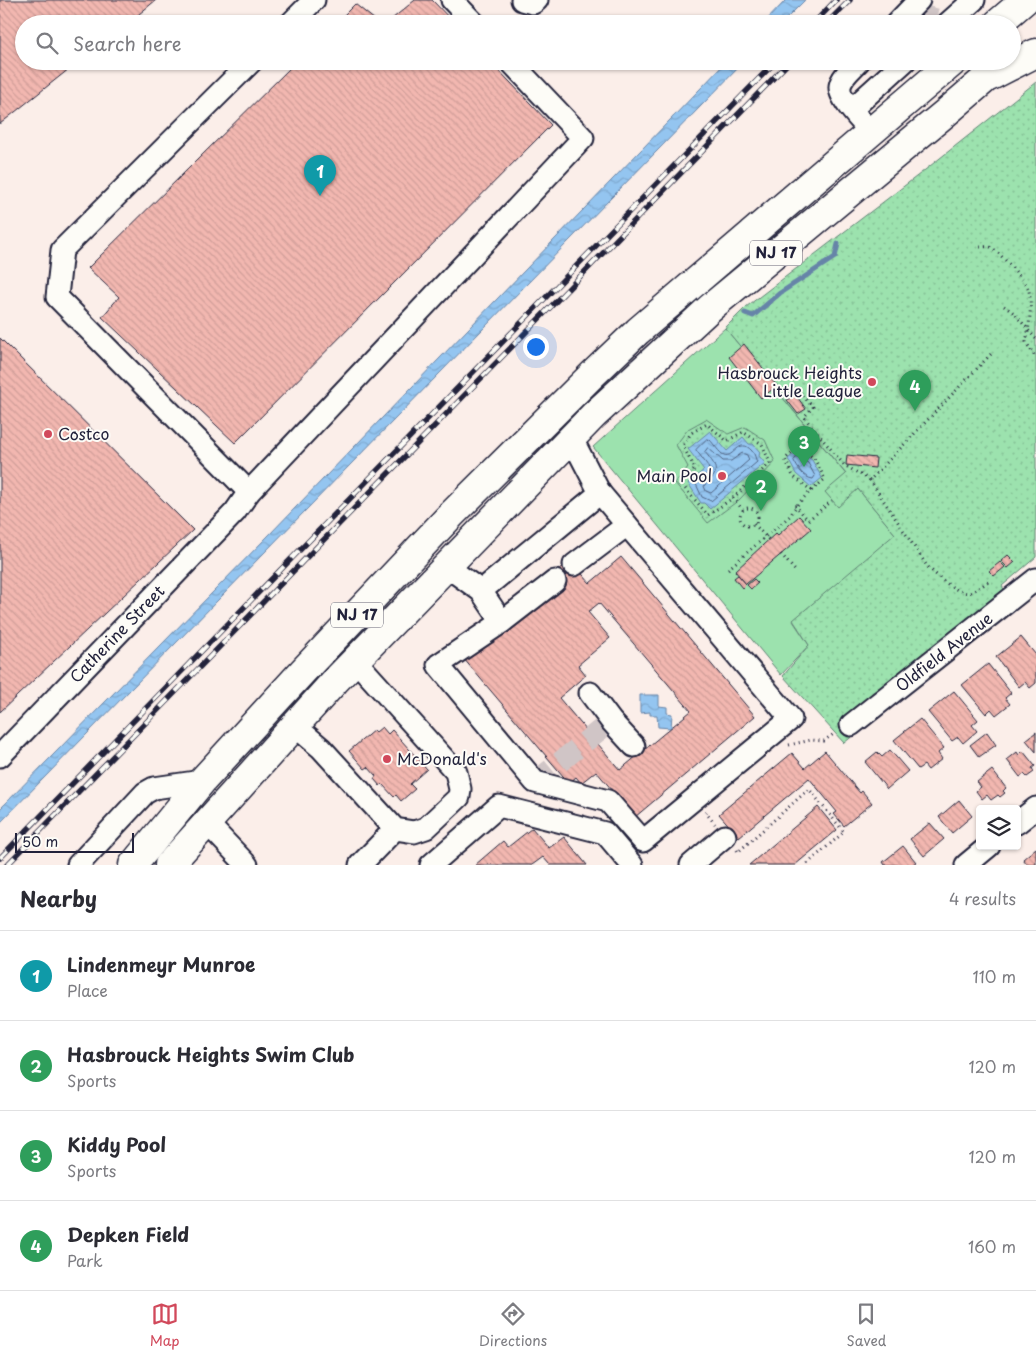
<!DOCTYPE html>
<html lang="en">
<head>
<meta charset="utf-8">
<style>
  :root { --surface:#fff; --page:#f7f7f7; --text:#2b2b33; --muted:#7c7c81; --line:#e1e1e2; --accent:#d1495b }
  body { margin:0; font-family:"Playpen Sans",sans-serif; background:var(--page); color:var(--text) }
  .controls { position:absolute; right:15px; bottom:15px; display:grid; overflow:hidden; border-radius:5px; box-shadow:0 1px 4px #0004 }
  .controls button { width:45px; height:45px; display:grid; place-items:center; padding:0; border:0; border-bottom:1px solid var(--line); background:var(--surface); color:var(--text); font:25px sans-serif }
  .scale { position:absolute; left:15px; bottom:12px; width:119px; box-sizing:border-box; padding-left:5px; border:2px solid #22223b; border-top:0; font-size:14px; line-height:18px; white-space:nowrap; color:#22223b; -webkit-text-stroke:4px #fdfcf7; paint-order:stroke }
  .you { position:absolute; left:535px; top:346px; width:18px; height:18px; margin:-12px; border:4px solid #fff; border-radius:50%; background:#1a73e8; box-shadow:0 0 0 8px #1a73e833 }
  .badge { display:grid; place-items:center; width:32px; height:32px; border-radius:50%; background:var(--accent); color:#fff; font-size:16px; font-weight:700 }
  .pin { position:absolute; translate:-50% -41px; filter:drop-shadow(0 1px 2px #0008) }
  .pin::after { content:''; position:absolute; top:26px; width:18px; height:15px; background:inherit; clip-path:polygon(0 0,100% 0,50% 100%) }
  .list { margin:0; padding:0; list-style:none }
  h2 { display:flex; justify-content:space-between; align-items:center; height:65px; margin:0; padding:0 20px; font-size:21px }
  h2 small { font-size:16px; font-weight:400; color:var(--muted) }
  .list li { display:grid; grid-template-columns:32px 1fr auto; gap:15px; align-items:center; box-sizing:border-box; height:90px; padding:0 20px; border-top:1px solid var(--line) }
  .list b { display:block; font-size:19px; white-space:nowrap }
  .list p { margin:0; font-size:16px; white-space:nowrap; color:var(--muted) }
  .list em { font-size:16px; font-style:normal; color:var(--muted) }
  .icon { flex:none; width:28px; height:28px; fill:none; stroke:currentColor; stroke-width:2; stroke-linecap:round; stroke-linejoin:round }
  .map { position:relative; flex:none; width:1036px; height:865px; overflow:hidden }
  .search { position:absolute; background:var(--surface); box-shadow:0 1px 4px #0004; left:15px; right:15px; top:15px; height:55px; display:flex; align-items:center; gap:12px; box-sizing:border-box; padding:0 18px; border-radius:28px; color:var(--muted); font-size:19px }
  .sheet { height:425px; background:var(--surface) }
  nav { display:flex; justify-content:space-around; align-items:center; box-sizing:border-box; height:70px; border-top:1px solid var(--line); background:var(--surface); font-size:14px; color:var(--muted) }
  nav a { display:grid; justify-items:center; gap:2px }
  nav .on { color:var(--accent) }
  .map>svg:first-child { display:block }
  .green { fill:#9ce2ae; stroke:#5f8274 }
  .park { fill:url(#park-dots); stroke:#5f8274 }
  .water { fill:url(#water-waves); stroke:#6684a8 }
  .lines { fill:none; stroke-linecap:round; stroke-linejoin:round }
  .shore { stroke:#506383; stroke-width:1 }
  .stream { stroke:#6684a8; stroke-width:5 }
  .building { fill:url(#building-back-hatch); stroke:#22223b; fill-rule:evenodd }
  .minor-tunnel { stroke:#d0c5c6; stroke-width:21; stroke-dasharray:21 11; stroke-linecap:butt }
  .minor-casing { stroke:#22223b; stroke-width:25 }
  .highway-casing { stroke:#22223b; stroke-width:31 }
  .path { stroke:#22223b; stroke-width:3; stroke-dasharray:1 4; stroke-linecap:butt }
  .minor { stroke:#fdfcf7; stroke-width:21 }
  .highway { stroke:#fdfcf7; stroke-width:28 }
  .rail-casing { stroke:#22223b; stroke-width:5.5 }
  .rail { stroke:#fdfcf7; stroke-width:4; stroke-dasharray:11; stroke-linecap:butt }
  .poi-dot { fill:#d1495b; stroke:#fdfcf7; stroke-width:2 }
  .labels { text-anchor:middle; stroke-width:4; stroke-linejoin:round; paint-order:stroke }
  .shield { fill:#fdfcf7; stroke:#646373; stroke-width:1 }
  .shield-label { font-size:15px; font-weight:bold; fill:#22223b }
  .poi-label { font-size:16px; fill:#22223b; stroke:#fdfcf7; text-anchor:end }
  .street-label { font-size:16px; fill:#22223b; stroke:#fdfcf7 }
</style>
</head>
<body>
<div class="map">
<svg width="1036" height="865" viewBox="0 0 1036 865">
  <defs>
    <pattern id="park-dots" width="8" height="8" patternUnits="userSpaceOnUse" patternTransform="scale(1.25)"><rect width="8" height="8" fill="#9ce2ae"/><path d="M2 2h.1M6 6h.1" fill="none" stroke="#86c297" stroke-width="1.8" stroke-linecap="round"/></pattern>
    <pattern id="water-waves" width="16" height="10" patternUnits="userSpaceOnUse" patternTransform="scale(1.25)"><rect width="16" height="10" fill="#94c5f0"/><path d="M0 5q4-4 8 0t8 0" fill="none" stroke="#7fa9cf"/></pattern>
    <pattern id="building-back-hatch" width="6" height="6" patternUnits="userSpaceOnUse" patternTransform="scale(1.25)"><rect width="6" height="6" fill="#f2b7b0"/><path d="M-1 5l2 2M0 0l6 6M5-1l2 2" fill="none" stroke="#cf9d98"/></pattern>
  </defs>
  <rect width="100%" height="100%" fill="#fbeee9"/>
  <filter id="ink" filterUnits="userSpaceOnUse"><feTurbulence type="fractalNoise" baseFrequency=".02" numOctaves="2"/><feDisplacementMap in="SourceGraphic" scale="10" xChannelSelector="R" yChannelSelector="G"/><feConvolveMatrix kernelMatrix="1 2 1 2 8 2 1 2 1" color-interpolation-filters="sRGB"/></filter>
  <g filter="url(#ink)">
    <polygon class="green" points="725,328 896,535 793,621 809,645 781,675 593,447"/>
    <g class="park">
      <polygon points="1036,82 1036,557 1002,586 1014,606 844,743 783,676 809,645 793,620 895,534 858,489 838,507 825,492 846,474 725,328 746,307 925,170"/>
      <polygon points="706,419 728,434 745,427 765,440 775,462 739,500 708,523 675,483 688,467 676,445 688,429"/>
    </g>
    <g class="water">
      <polygon points="786,0 805,0 781,24 763,24"/>
      <polygon points="727,61 745,61 0,823 0,809 268,536"/>
      <polygon points="710,431 727,451 743,437 749,444 753,444 760,452 759,456 765,463 710,509 704,503 701,503 688,483 704,470 688,449"/>
      <polygon points="798,450 812,460 822,478 811,487 796,474 788,459"/>
      <polygon points="640,695 659,695 659,706 667,707 667,713 672,714 671,728 658,727 657,715 650,715 650,712 640,713"/>
    </g>
    <g class="lines">
      <g class="shore">
        <path d="M707 439 710 440C714 444 719 453 724 455 734 459 739 436 752 451 755 454 755 458 757 462L711 501 702 497 696 484 709 471 708 466 696 450Z"/>
        <path d="M708 448 723 461H731L742 453 747 455 749 460 711 493 706 491 704 486C706 483 710 481 713 477 720 468 710 459 705 452Z"/>
        <path d="M797 457 808 463 815 476 813 479C804 478 798 469 794 461Z"/>
      </g>
      <polyline class="stream" points="745,313 753,316 780,293 835,257 838,244"/>
    </g>
    <g class="building">
      <polygon points="0,0 156,0 127,24 24,24 24,61 79,61 0,124"/>
      <polygon points="415,0 432,0 455,24 386,24"/>
      <polygon points="355,4 380,24 335,24"/>
      <polygon points="297,61 490,61 551,125 235,443 102,317 119,297 88,268"/>
      <polygon points="0,338 193,530 0,712"/>
      <polygon points="744,344 777,386 761,398 729,357"/>
      <polygon points="795,394 806,409 798,414 787,400"/>
      <polygon points="847,455 876,458 875,468 846,465"/>
      <polygon points="799,516 811,529 746,584 735,571 776,533 778,535"/>
      <polygon points="1008,555 1015,562 1008,568 1001,561"/>
      <path d="M621 557 755 716 635 817 596 771 581 783 576 777 569 783 463 658 499 628 504 634 562 589 551 576 570 560 590 583ZM599 603 691 711 620 770 559 698 586 675 578 665 610 638 588 612Z"/>
      <polygon points="1000,562 1005,567 994,576 989,571"/>
      <polygon points="738,575 746,584 742,588 734,578"/>
      <polygon points="754,579 758,583 751,589 747,585"/>
      <polygon points="1021,637 1036,655 1036,683 1030,688 1025,682 1019,687 996,657"/>
      <polygon points="988,664 1011,693 1005,698 1010,704 996,715 991,709 986,714 962,685"/>
      <polygon points="954,691 978,720 972,725 977,731 963,743 958,737 952,741 928,712"/>
      <polygon points="920,719 944,748 938,753 942,759 928,770 924,765 918,769 894,740"/>
      <polygon points="382,727 388,734 392,730 427,769 410,784 415,789 401,801 396,795 394,797 382,784 380,786 374,779 376,776 368,767 365,769 349,751 374,730 376,732"/>
      <polygon points="987,732 996,745 979,757 970,745"/>
      <polygon points="1036,732 1036,752 1026,740"/>
      <polygon points="890,750 908,771 887,789 865,762 877,752 882,757"/>
      <polygon points="825,751 860,793 862,791 872,803 844,826 834,814 837,812 809,778 739,837 719,814 792,753 805,768"/>
      <polygon points="1023,751 1035,766 1032,768 1034,772 1027,777 1024,774 1020,777 1007,760 1017,752 1019,755"/>
      <polygon points="992,770 1006,788 1003,791 1005,793 1000,797 998,795 991,800 987,795 982,799 976,791 981,787 977,782"/>
      <polygon points="959,800 972,816 952,833 939,817"/>
      <polygon points="818,807 837,830 795,865 749,865"/>
      <polygon points="930,823 944,839 924,856 910,839"/>
      <polygon points="532,828 549,848 564,837 587,865 550,865 543,857 532,865 475,865 503,841 508,847"/>
      <polygon points="903,846 916,862 912,865 885,865 883,862"/>
      <polygon points="1036,848 1036,865 1028,865 1023,859"/>
    </g>
    <g class="lines">
      <g class="minor-tunnel">
        <polyline points="917,14 936,19"/>
        <polyline points="535,782 611,721"/>
      </g>
      <defs>
        <g id="minor">
          <polyline points="452,0 475,24"/>
          <polyline points="522,0 533,3 537,0"/>
          <polyline points="290,24 314,0"/>
          <polyline points="896,24 919,0"/>
          <polyline points="947,24 974,0"/>
          <path d="M859 61C853 68 842 76 840 86 838 98 863 123 871 132"/>
          <polyline points="852,109 905,61"/>
          <polyline points="571,437 600,493"/>
          <polyline points="249,492 57,297 62,250 252,61"/>
          <polyline points="574,565 627,525"/>
          <polyline points="446,566 481,591 600,493 791,719 643,841 608,801 535,782 438,665 502,622 481,591"/>
          <polyline points="502,622 555,581"/>
          <polyline points="590,693 611,721 634,746"/>
          <polyline points="851,725 1036,579"/>
          <polyline points="295,726 321,748 395,829 414,832 426,828 459,797 460,789 456,772 355,660"/>
          <polyline points="0,756 235,512 249,492 583,138 510,61"/>
          <polyline points="207,823 247,865"/>
          <polyline points="1017,823 1036,808"/>
          <polyline points="78,865 145,793 154,788 202,781"/>
          <polyline points="360,865 395,829"/>
          <polyline points="431,865 499,806 605,833 632,865"/>
          <polyline points="691,865 725,836"/>
          <polyline points="966,865 989,846"/>
        </g>
        <g id="highway">
          <polyline points="997,24 1025,0"/>
          <polyline points="991,76 1036,53"/>
          <polyline points="133,865 202,781 303,671 451,515 592,375 638,331 954,61"/>
          <polyline points="169,865 335,681 594,415 710,308 949,110 1006,61"/>
        </g>
      </defs>
      <use href="#minor" class="minor-casing"/>
      <use href="#highway" class="highway-casing"/>
      <g class="path">
        <path d="M980 247C983 247 989 246 992 248 997 250 1026 282 1028 288 1033 301 1029 329 1026 342L1034 355"/>
        <polyline points="1004,306 1014,313 1036,339"/>
        <polyline points="799,392 813,407 804,417 844,465 870,480 992,353"/>
        <path d="M870 480 927 566C936 575 959 597 972 592 978 589 984 584 990 581"/>
        <polyline points="733,498 770,463 762,444 743,432 727,441 707,424 691,433 683,446 695,469 681,484 708,515 733,498 743,510"/>
        <polyline points="795,505 808,520 832,501"/>
        <circle cx="749" cy="517" r="9"/>
        <polyline points="754,524 769,540"/>
        <polyline points="781,554 797,573"/>
        <path d="M728 569 791 515C798 500 813 490 825 479L814 458 799 447 785 459 793 476 812 491"/>
        <polyline points="789,745 811,740 824,741 835,733"/>
        <polyline points="707,812 706,813 715,824"/>
        <polyline points="737,850 738,852 809,789 844,832 806,865"/>
      </g>
      <use href="#minor" class="minor"/>
      <use href="#highway" class="highway"/>
      <defs>
        <g id="rail">
          <polyline points="813,24 836,0"/>
          <polyline points="826,24 850,0"/>
          <polyline points="0,858 776,61"/>
          <polyline points="7,865 790,61"/>
        </g>
      </defs>
      <use href="#rail" class="rail-casing"/>
      <use href="#rail" class="rail"/>
    </g>
  </g>
  <g class="poi-dot">
    <circle cx="872" cy="382" r="5"/>
    <circle cx="48" cy="434" r="5"/>
    <circle cx="722" cy="476" r="5"/>
    <circle cx="387" cy="759" r="5"/>
  </g>
  <g class="labels">
    <g class="shield">
      <rect x="750" y="240.5" width="52" height="25" rx="4"/>
      <rect x="331" y="602.5" width="52" height="25" rx="4"/>
    </g>
    <g class="shield-label">
      <text x="776" y="258">NJ 17</text>
      <text x="357" y="620">NJ 17</text>
    </g>
    <g class="poi-label">
      <text x="862" y="379">Hasbrouck Heights<tspan x="862" dy="18">Little League</tspan></text>
      <text x="58" y="440" text-anchor="start">Costco</text>
      <text x="712" y="482">Main Pool</text>
      <text x="397" y="765" text-anchor="start">McDonald's</text>
    </g>
    <g class="street-label">
      <text transform="translate(117 634) rotate(-46)" y="6">Catherine Street</text>
      <text transform="translate(944 652) rotate(-38)" y="6">Oldfield Avenue</text>
    </g>
  </g>
</svg>
<div class="controls">
<button><svg class="icon" aria-label="layers" viewBox="0 0 24 24"><path d="M12 4l9 5-9 5-9-5zM3 14l9 5 9-5"/></svg></button>
</div>
<div class="scale">50 m</div>
<div class="you"></div>
<div class="pin badge" style="left:320px;top:196px;background:#0f9aa8">1</div>
<div class="pin badge" style="left:761px;top:511px;background:#2e9e5b">2</div>
<div class="pin badge" style="left:804px;top:467px;background:#2e9e5b">3</div>
<div class="pin badge" style="left:915px;top:411px;background:#2e9e5b">4</div>
<div class="search"><svg class="icon" aria-label="search" viewBox="0 0 24 24"><circle cx="10" cy="10" r="6"/><path d="M15 15l6 6"/></svg>Search here</div>
</div>
<section class="sheet">
<h2>Nearby<small>4 results</small></h2>
<ul class="list">
<li><span class="badge" style="background:#0f9aa8">1</span><div><b>Lindenmeyr Munroe</b><p>Place</p></div><em>110 m</em></li>
<li><span class="badge" style="background:#2e9e5b">2</span><div><b>Hasbrouck Heights Swim Club</b><p>Sports</p></div><em>120 m</em></li>
<li><span class="badge" style="background:#2e9e5b">3</span><div><b>Kiddy Pool</b><p>Sports</p></div><em>120 m</em></li>
<li><span class="badge" style="background:#2e9e5b">4</span><div><b>Depken Field</b><p>Park</p></div><em>160 m</em></li>
</ul>
</section>
<nav>
<a class="on"><svg class="icon" aria-label="map" viewBox="0 0 24 24"><path d="M3 6l6-2 6 2 6-2v14l-6 2-6-2-6 2zM9 4v14M15 6v14"/></svg>Map</a>
<a><svg class="icon" aria-label="directions" viewBox="0 0 24 24"><path d="M12 3l9 9-9 9-9-9zM9 14v-3h6M13 9l2 2-2 2"/></svg>Directions</a>
<a><svg class="icon" aria-label="saved" viewBox="0 0 24 24"><path d="M7 4h10v16l-5-4-5 4z"/></svg>Saved</a>
</nav>
</body>
</html>
